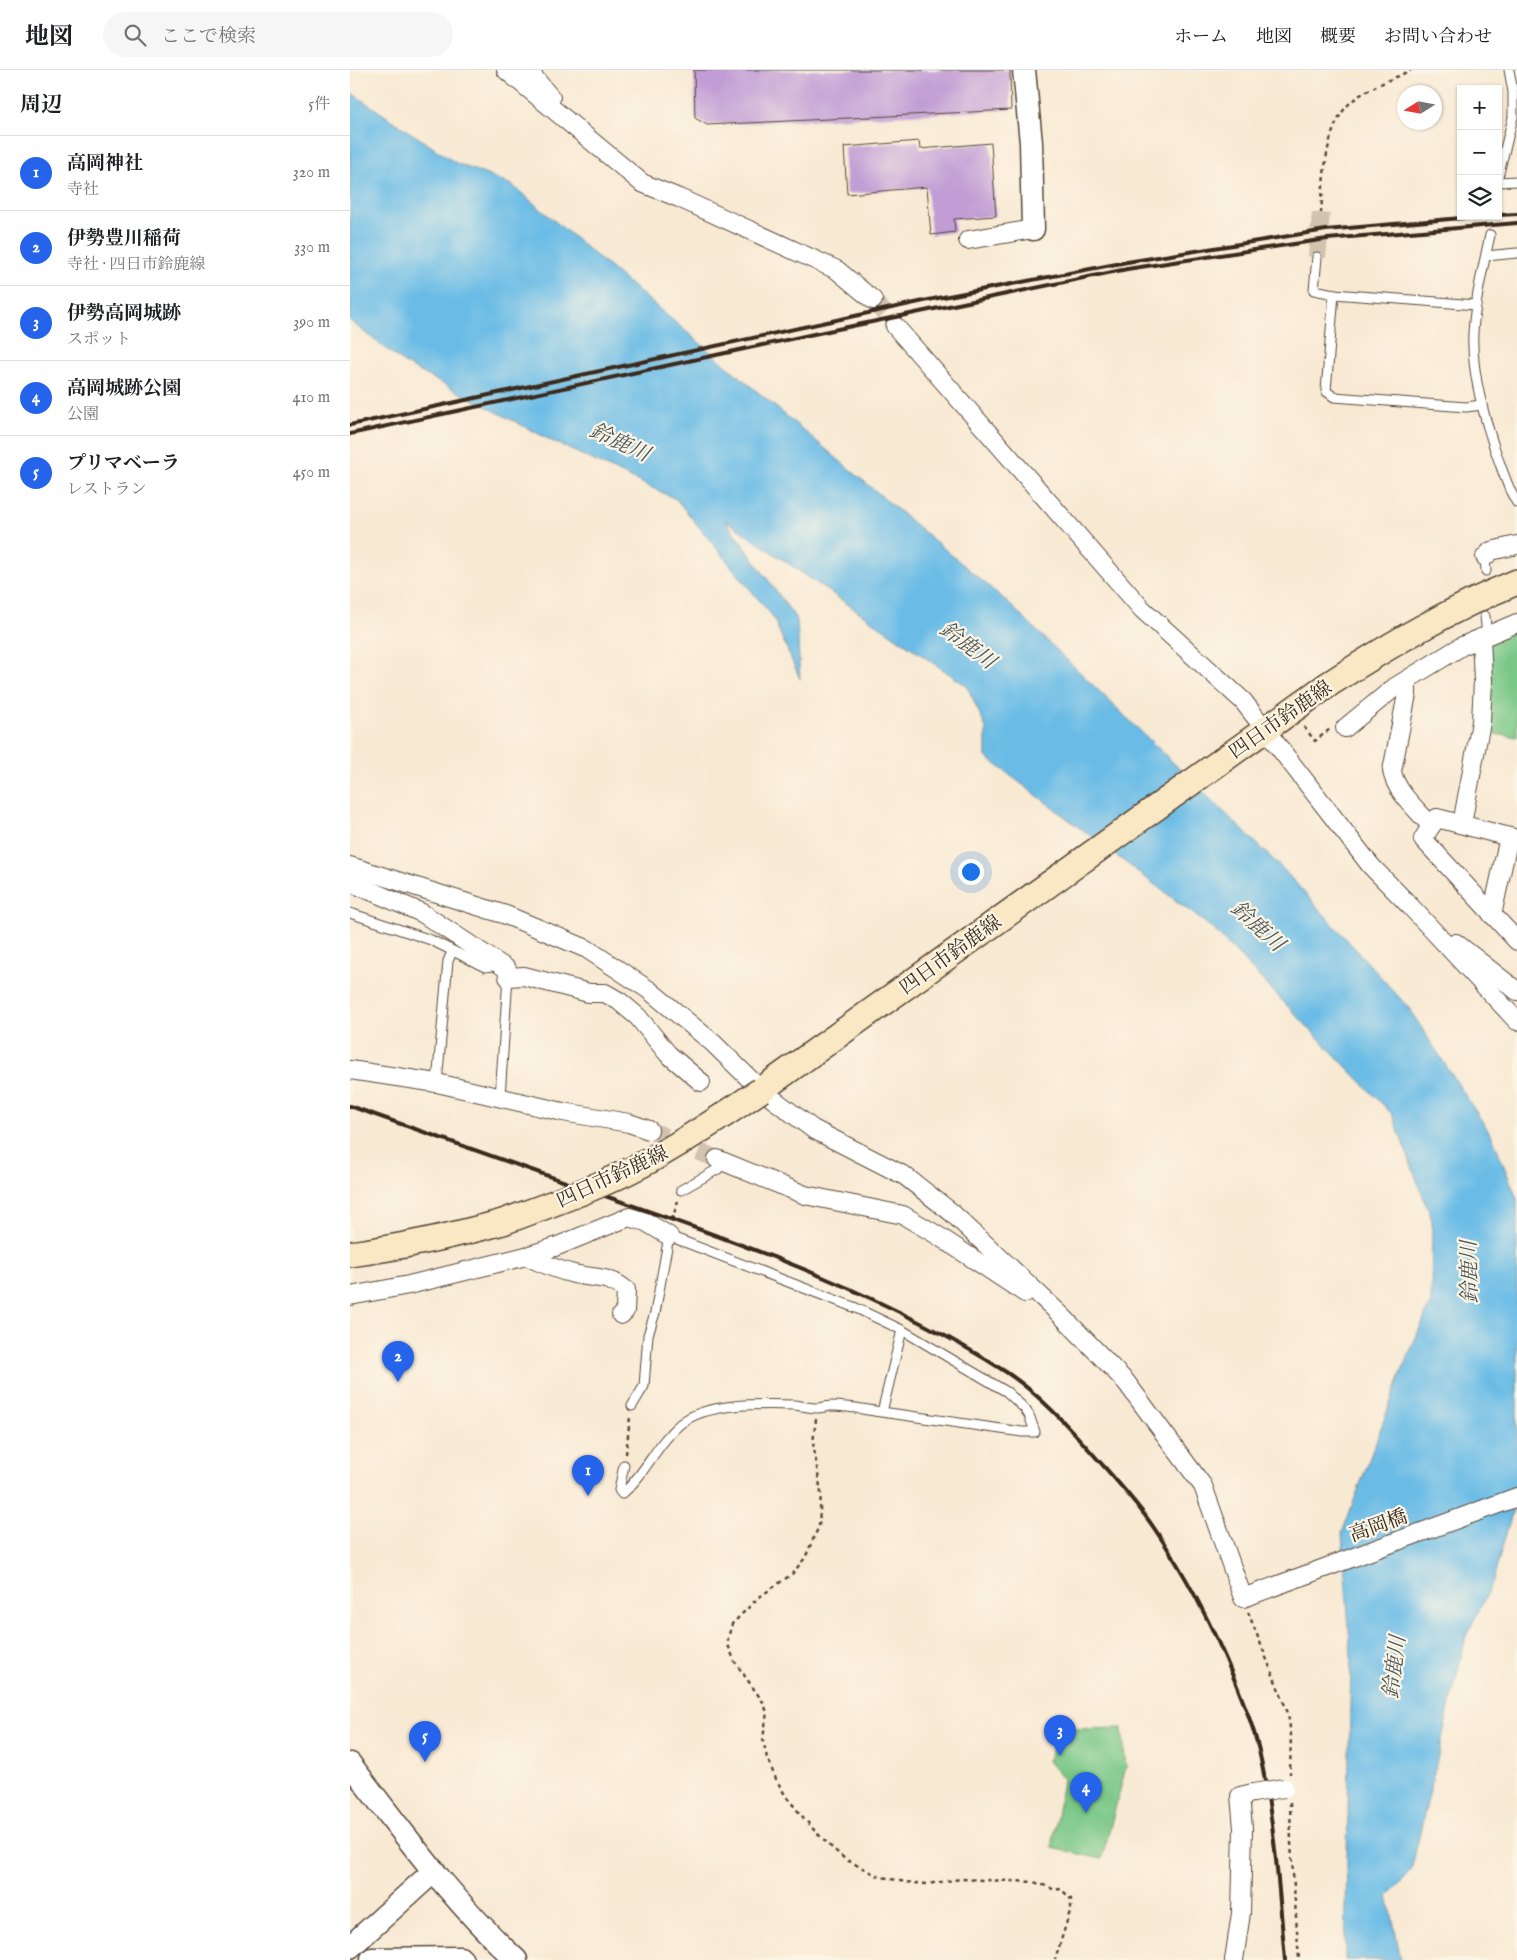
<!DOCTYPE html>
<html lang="ja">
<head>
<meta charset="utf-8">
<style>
  :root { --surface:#fff; --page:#f6f6f6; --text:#202124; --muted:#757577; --line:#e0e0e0; --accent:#2563eb }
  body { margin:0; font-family:"IM FELL English","Noto Serif JP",serif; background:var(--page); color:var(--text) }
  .controls { position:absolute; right:15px; top:15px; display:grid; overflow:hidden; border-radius:0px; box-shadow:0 1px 4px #0004 }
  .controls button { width:45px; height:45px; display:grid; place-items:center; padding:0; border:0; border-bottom:1px solid var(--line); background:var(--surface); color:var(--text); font:25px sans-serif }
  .compass { position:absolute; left:1047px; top:15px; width:45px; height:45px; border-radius:50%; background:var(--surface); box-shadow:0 1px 4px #0004; rotate:259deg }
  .you { position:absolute; left:620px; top:801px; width:18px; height:18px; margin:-12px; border:4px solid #fff; border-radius:50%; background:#1a73e8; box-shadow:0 0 0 8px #1a73e833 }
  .badge { display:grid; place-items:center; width:32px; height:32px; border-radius:50%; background:var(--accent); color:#fff; font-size:16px; font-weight:700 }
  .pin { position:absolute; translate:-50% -41px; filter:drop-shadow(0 1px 2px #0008) }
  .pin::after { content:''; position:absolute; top:26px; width:18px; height:15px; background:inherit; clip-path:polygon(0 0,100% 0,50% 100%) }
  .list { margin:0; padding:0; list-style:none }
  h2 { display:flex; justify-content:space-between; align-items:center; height:65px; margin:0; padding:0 20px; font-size:21px }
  h2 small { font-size:16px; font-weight:400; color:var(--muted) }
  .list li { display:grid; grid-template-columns:32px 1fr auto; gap:15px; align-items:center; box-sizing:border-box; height:75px; padding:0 20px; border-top:1px solid var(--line) }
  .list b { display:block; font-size:19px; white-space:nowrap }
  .list p { margin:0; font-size:16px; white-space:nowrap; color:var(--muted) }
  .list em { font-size:16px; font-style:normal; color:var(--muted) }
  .icon { flex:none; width:28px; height:28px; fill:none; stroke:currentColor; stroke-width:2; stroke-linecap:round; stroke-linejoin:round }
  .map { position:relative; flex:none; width:1167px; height:1890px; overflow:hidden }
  header { display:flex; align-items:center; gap:30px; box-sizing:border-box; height:70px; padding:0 25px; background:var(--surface); border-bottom:1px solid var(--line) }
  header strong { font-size:24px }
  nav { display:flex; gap:28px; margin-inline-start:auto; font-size:18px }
  .search { width:350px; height:45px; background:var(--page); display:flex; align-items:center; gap:12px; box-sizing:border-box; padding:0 18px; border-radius:28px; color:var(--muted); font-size:19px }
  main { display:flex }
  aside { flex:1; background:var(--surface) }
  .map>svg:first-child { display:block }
  .green { fill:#79c787; stroke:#5a7852 }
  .water { fill:#6abce6; stroke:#527382 }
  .building { fill:#c19cd5 }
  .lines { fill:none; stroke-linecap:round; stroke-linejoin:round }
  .minor-tunnel { stroke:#d2c3af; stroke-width:18; stroke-dasharray:18 9; stroke-linecap:butt }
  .service-casing { stroke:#574739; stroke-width:11 }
  .minor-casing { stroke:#574739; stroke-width:20 }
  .tertiary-casing { stroke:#574739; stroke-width:25 }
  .secondary-casing { stroke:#574739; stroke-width:28 }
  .path { stroke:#574739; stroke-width:2.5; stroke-dasharray:4 4; stroke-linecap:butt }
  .service { stroke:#fff; stroke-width:9 }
  .minor { stroke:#fff; stroke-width:18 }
  .tertiary { stroke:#fff; stroke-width:22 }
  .secondary { stroke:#fae7c3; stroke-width:25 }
  .rail { stroke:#3b2a1e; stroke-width:4 }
  .minor-bridge-casing { stroke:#574739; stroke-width:20; stroke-linecap:butt }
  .secondary-bridge-casing { stroke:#574739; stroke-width:28; stroke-linecap:butt }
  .minor-bridge { stroke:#fff; stroke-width:18 }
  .secondary-bridge { stroke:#fae7c3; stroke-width:25 }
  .labels { text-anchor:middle; stroke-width:4.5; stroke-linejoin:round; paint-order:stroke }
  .street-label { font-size:20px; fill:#3b2a1e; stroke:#fcf5e5 }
  .water-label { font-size:21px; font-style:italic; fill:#49565a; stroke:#fcf5e5 }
</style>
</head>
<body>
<header>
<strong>地図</strong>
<div class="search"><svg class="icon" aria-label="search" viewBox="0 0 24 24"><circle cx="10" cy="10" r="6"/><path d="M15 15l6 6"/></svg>ここで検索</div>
<nav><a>ホーム</a><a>地図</a><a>概要</a><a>お問い合わせ</a></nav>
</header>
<main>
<aside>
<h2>周辺<small>5件</small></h2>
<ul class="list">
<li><span class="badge">1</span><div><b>高岡神社</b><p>寺社</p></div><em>320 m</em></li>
<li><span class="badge">2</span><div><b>伊勢豊川稲荷</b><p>寺社 · 四日市鈴鹿線</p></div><em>330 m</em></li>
<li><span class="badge">3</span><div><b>伊勢高岡城跡</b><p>スポット</p></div><em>390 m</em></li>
<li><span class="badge">4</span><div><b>高岡城跡公園</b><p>公園</p></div><em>410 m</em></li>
<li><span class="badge">5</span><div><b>プリマベーラ</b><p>レストラン</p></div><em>450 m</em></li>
</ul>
</aside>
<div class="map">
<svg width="1167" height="1890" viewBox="0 0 1167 1890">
  <rect width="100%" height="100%" fill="#fcf5e5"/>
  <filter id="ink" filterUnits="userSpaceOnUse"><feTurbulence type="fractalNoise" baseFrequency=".02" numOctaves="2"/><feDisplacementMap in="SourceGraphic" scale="10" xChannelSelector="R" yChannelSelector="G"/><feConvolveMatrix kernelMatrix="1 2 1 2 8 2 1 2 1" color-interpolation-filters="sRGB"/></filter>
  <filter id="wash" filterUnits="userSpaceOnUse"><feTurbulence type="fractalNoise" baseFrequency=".0096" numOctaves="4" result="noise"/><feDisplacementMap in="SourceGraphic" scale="20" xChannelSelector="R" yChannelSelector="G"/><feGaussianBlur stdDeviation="1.12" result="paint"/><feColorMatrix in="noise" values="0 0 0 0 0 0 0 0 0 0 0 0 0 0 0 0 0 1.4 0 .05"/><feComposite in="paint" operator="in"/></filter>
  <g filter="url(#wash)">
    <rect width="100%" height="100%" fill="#f8e9d3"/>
    <g class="green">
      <polygon points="1167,557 1167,667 1136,663 1137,573"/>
      <polygon points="772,1658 776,1697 752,1789 702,1778 713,1709 698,1691 709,1659"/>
    </g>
    <polygon class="water" points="0,22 106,93 162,115 655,530 932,798 1058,937 1143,1068 1167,1129 1167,1425 1142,1514 1116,1566 1061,1801 1038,1826 1051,1890 995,1890 1001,1587 992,1463 1055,1293 1081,1232 1082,1150 1042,1044 862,858 636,687 636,658 617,616 375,450 447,550 450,609 423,547 326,429 206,373 57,295 0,251"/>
    <g id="blocks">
      <g class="building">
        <polygon points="344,0 660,0 661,40 357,55 345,48"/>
        <polygon points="569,71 570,79 641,73 646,146 604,149 605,162 581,165 577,117 497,124 494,77"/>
      </g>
    </g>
  </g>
  <g filter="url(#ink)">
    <use href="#blocks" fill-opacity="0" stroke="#574739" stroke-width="1"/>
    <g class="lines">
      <g class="minor-tunnel">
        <polyline points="967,187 971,143"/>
        <polyline points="523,230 545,256"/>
        <polyline points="299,1060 367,1089"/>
      </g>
      <defs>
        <g id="service">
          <polyline points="1148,107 1163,47 1163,22 1159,0"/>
          <polyline points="1148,112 1167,111"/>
          <path d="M1140 165C1133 198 1125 230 1123 263 1121 305 1136 355 1150 394 1155 407 1159 421 1167 433"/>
          <polyline points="1136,186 1167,183"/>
          <polyline points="967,187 964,220 984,224 976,321 984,327 1116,337 1132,335"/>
          <polyline points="984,224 1126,235"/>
          <polyline points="1135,487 1136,501"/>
          <polyline points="1135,546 1137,565"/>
          <polyline points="0,843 81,870 135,897 149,895"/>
          <polyline points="87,1013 98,891 102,882"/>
          <polyline points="150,1027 158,907"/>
          <polyline points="331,1120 368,1099 375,1092"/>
          <polyline points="282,1336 294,1316 298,1265 305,1243 319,1166 506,1238 552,1260 532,1342 672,1362 685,1362 679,1345 674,1338 657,1322 552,1260"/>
          <path d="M274 1395 269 1420 272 1424C295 1405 306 1374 330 1354 356 1332 412 1334 445 1335 452 1336 460 1338 467 1338 472 1338 477 1336 482 1336 499 1336 516 1340 532 1342"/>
        </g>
        <g id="minor">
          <polyline points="156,0 292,113 329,128 487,200 523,230"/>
          <polyline points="178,0 201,28"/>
          <polyline points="618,170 683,159"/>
          <polyline points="545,256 792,539 893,631 1021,796 1061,837 1167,951"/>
          <polyline points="1135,487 1141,481 1167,475"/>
          <path d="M1057 611V624L1042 701C1046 723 1068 740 1081 756L1087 748 1167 769"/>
          <polyline points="995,658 1045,617 1112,576 1167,553"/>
          <polyline points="1112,754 1131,652 1133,611 1131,568"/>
          <polyline points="1081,756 1073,769 1167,871"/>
          <polyline points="0,796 156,845 237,879 299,920 363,973 411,1020 463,1059 555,1106 601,1142 712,1246 776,1312 853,1416 893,1528 1167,1427"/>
          <polyline points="0,812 72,843 157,899 158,907 174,906 239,923 255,923 269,931 288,947 318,984 351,1012"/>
          <polyline points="1142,845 1159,767"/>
          <polyline points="1106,873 1167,921"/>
          <polyline points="0,1000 87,1013 213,1042 279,1053 299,1060"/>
          <polyline points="367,1089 455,1125 553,1145 587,1165 675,1223"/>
          <path d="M176 1186C191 1193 207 1200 224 1204 245 1209 258 1205 276 1220L275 1241 271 1245"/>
          <polyline points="0,1226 59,1215 176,1186 205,1177 279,1147 296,1152 319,1166"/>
          <polyline points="884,1890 891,1843 893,1758 890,1726 903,1723"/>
        </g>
        <g id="tertiary">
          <polyline points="674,0 681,73 683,159"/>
          <path d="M0 1694C52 1761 103 1832 166 1890"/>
          <polyline points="0,1877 84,1801"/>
          <polyline points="22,1889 110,1888 112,1890"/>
        </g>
        <g id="secondary">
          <path d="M411 1020 979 614C1040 575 1100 539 1167 512"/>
          <path d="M0 1184C52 1177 102 1166 153 1152"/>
        </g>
      </defs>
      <use href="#service" class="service-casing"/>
      <use href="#minor" class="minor-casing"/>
      <use href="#tertiary" class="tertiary-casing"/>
      <use href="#secondary" class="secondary-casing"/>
      <g class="path">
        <path d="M971 143C974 108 974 50 1006 28 1022 16 1043 9 1061 0"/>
        <polyline points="954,657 965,671 980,659"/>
        <polyline points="322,1150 328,1131"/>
        <path d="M466 1349 463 1373 471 1423 469 1456 455 1488 442 1504 408 1528 382 1554 378 1568V1575L385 1592 413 1632 417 1642 413 1669 417 1688 426 1709 435 1725 447 1740 464 1760 480 1776 495 1789 528 1806 555 1812 577 1814 611 1809 684 1812C691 1815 697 1815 704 1820L711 1819 721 1829V1838L705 1890"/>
        <polyline points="276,1384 280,1347"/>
        <polyline points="898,1542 938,1643 941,1665 940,1704"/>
        <polyline points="940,1732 941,1773 949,1890"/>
      </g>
      <use href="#service" class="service"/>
      <use href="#minor" class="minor"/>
      <use href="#tertiary" class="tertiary"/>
      <use href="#secondary" class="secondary"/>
      <g class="rail">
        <polyline points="1148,145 1167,144"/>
        <polyline points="0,355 588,228 777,192 976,160 1134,146"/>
        <polyline points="0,364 459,265 777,199 977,169 1167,153"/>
        <path d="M0 1036C92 1069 184 1101 275 1133 407 1179 538 1226 656 1302 689 1324 716 1354 742 1383 763 1407 786 1431 804 1458 837 1506 863 1557 885 1611 895 1636 906 1663 911 1690 925 1755 929 1823 935 1890"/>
      </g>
      <defs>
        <polyline id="minor-bridge" points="903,1723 934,1718"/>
        <path id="secondary-bridge" d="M153 1152C204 1133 256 1115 304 1088 341 1067 376 1044 411 1020"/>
      </defs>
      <use href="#minor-bridge" class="minor-bridge-casing"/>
      <use href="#secondary-bridge" class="secondary-bridge-casing"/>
      <use href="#minor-bridge" class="minor-bridge"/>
      <use href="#secondary-bridge" class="secondary-bridge"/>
    </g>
  </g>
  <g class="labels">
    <g class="street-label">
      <text transform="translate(930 649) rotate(-35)" y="7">四日市鈴鹿線</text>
      <text transform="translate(600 884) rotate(-36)" y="7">四日市鈴鹿線</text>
      <text transform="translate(262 1106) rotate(-25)" y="7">四日市鈴鹿線</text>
      <text transform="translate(1028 1455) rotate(-20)" y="7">高岡橋</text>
    </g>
    <g class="water-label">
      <text transform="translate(270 372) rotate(25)" y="7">鈴鹿川</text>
      <text transform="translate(618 575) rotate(37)" y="7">鈴鹿川</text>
      <text transform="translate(908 856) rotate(42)" y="7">鈴鹿川</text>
      <text transform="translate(1119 1202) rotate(-91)" y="7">鈴鹿川</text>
      <text transform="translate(1044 1597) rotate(-83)" y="7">鈴鹿川</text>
    </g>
  </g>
</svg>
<div class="controls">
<button>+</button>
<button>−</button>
<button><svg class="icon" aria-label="layers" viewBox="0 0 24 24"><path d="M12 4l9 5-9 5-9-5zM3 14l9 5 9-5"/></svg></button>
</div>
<svg class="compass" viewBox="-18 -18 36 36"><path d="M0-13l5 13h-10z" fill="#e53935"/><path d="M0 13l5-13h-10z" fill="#757577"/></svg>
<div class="you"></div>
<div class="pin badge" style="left:238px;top:1426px">1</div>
<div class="pin badge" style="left:48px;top:1312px">2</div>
<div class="pin badge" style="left:710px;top:1686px">3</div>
<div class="pin badge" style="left:736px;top:1743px">4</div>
<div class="pin badge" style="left:75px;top:1692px">5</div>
</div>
</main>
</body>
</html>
